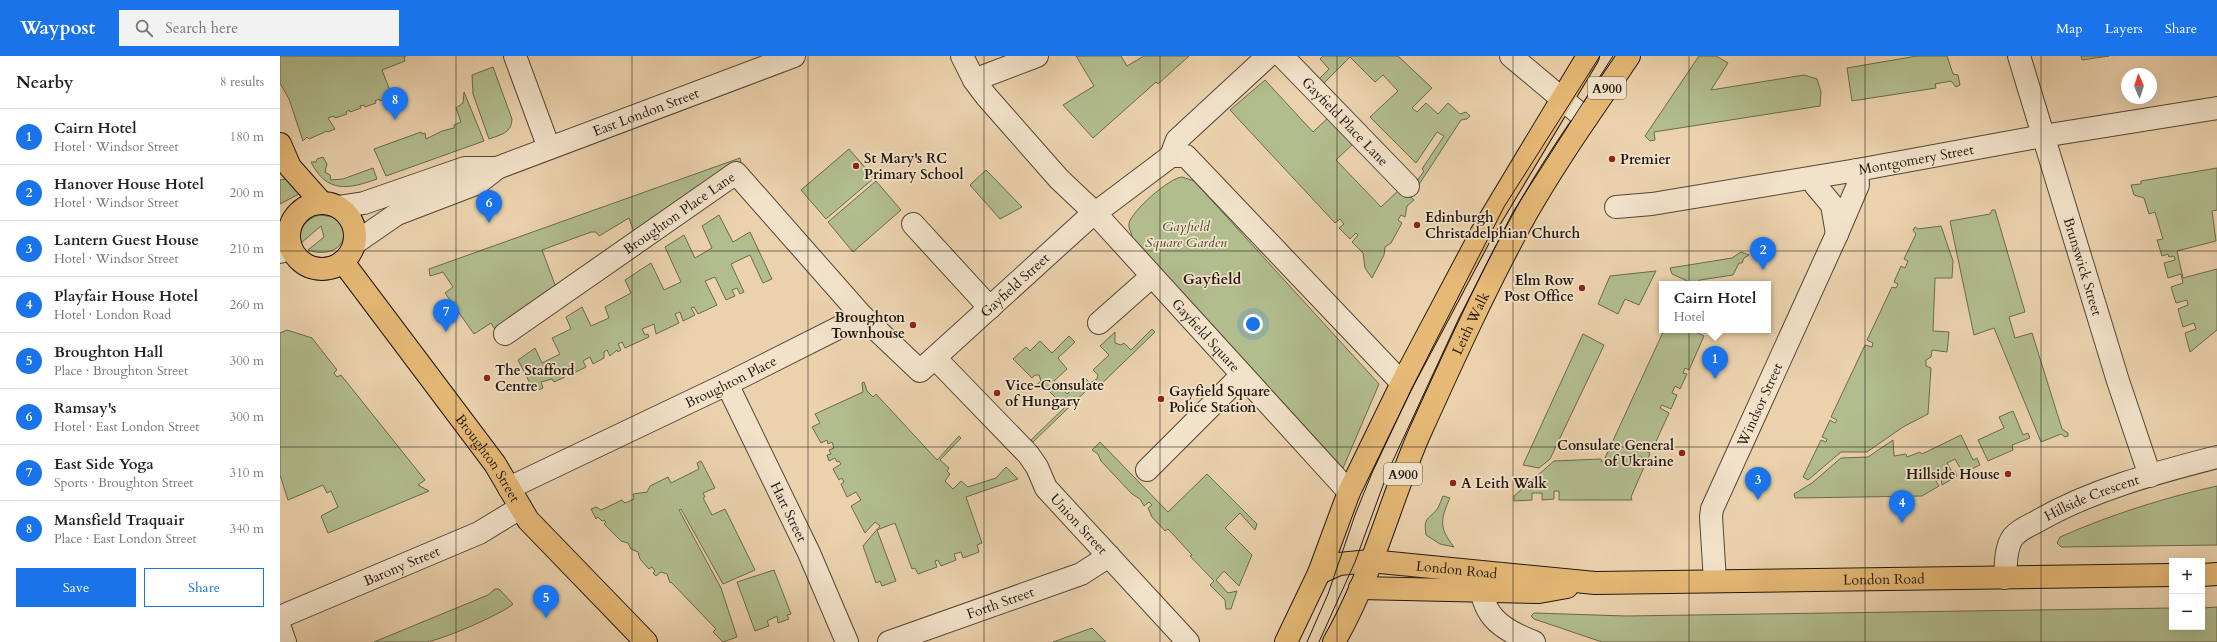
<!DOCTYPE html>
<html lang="en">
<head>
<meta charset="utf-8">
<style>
  :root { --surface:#fff; --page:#f2f2f2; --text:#222; --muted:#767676; --line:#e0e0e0; --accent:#1a73e8 }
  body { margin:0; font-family:Cardo,serif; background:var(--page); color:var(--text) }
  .controls { position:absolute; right:12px; bottom:12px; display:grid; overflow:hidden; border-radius:0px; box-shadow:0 4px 16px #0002 }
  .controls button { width:36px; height:36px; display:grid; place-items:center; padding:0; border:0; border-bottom:1px solid var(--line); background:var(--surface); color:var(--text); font:20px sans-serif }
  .compass { position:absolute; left:1841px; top:12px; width:36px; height:36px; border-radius:50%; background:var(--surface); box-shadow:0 4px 16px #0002; rotate:357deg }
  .you { position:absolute; left:973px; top:268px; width:14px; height:14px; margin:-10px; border:3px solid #fff; border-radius:50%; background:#1a73e8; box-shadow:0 0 0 6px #1a73e833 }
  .badge { display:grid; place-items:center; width:26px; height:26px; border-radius:50%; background:var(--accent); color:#fff; font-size:13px; font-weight:700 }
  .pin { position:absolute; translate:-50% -33px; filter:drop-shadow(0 1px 2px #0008) }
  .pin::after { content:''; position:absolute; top:21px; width:14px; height:12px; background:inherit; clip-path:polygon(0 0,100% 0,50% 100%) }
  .popup { position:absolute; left:1379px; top:225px; width:112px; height:52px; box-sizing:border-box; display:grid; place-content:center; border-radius:0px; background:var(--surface); filter:drop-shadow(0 1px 3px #0005); font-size:13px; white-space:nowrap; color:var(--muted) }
  .popup b { font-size:15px; color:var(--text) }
  .popup::after { content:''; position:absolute; left:50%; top:100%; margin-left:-8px; border:8px solid transparent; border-top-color:var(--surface) }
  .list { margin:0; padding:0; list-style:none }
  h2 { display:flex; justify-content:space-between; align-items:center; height:52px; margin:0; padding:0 16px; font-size:17px }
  h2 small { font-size:13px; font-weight:400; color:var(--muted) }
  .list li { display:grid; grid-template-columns:26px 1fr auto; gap:12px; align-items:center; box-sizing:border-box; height:56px; padding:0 16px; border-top:1px solid var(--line) }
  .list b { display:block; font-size:15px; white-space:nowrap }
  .list p { margin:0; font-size:13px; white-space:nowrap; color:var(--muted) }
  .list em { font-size:13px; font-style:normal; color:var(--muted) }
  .actions { display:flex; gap:8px; padding:12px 16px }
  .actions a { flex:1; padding:9px 0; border:1px solid var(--accent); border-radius:0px; text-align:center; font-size:14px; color:var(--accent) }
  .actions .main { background:var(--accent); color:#fff }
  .icon { flex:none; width:22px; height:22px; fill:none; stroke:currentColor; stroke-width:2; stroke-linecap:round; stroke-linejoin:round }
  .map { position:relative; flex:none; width:1937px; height:586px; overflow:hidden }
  header { display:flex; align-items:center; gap:24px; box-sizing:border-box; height:56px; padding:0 20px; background:var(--accent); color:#fff }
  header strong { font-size:19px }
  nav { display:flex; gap:22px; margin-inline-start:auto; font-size:14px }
  .search { width:280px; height:36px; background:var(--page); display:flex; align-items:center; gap:10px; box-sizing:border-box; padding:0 14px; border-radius:0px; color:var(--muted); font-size:15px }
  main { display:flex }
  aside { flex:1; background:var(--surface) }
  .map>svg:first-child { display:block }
  .green { fill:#b2bd8e; stroke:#6a6a4e }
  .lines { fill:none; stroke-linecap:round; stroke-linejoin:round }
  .minor-casing { stroke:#544636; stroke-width:24 }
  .major-casing { stroke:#22170e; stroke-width:24 }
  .minor { stroke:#f2e2ca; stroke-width:22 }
  .major { stroke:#e6b976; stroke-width:22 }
  .tram { stroke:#22170e; stroke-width:1 }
  .grid { fill:none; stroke:#22170e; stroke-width:1; stroke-opacity:0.55 }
  .poi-dot { fill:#8f2418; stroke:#f2e2ca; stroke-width:1.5 }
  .labels { text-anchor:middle; stroke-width:3.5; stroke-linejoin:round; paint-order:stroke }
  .shield { fill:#f2e2ca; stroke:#605446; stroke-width:1 }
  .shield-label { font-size:13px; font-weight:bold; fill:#22170e }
  .street-label { font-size:14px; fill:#22170e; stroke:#f2e2ca }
  .poi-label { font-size:14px; font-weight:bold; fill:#22170e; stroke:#f2e2ca; text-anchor:start }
  .park-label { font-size:14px; font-style:italic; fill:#4d4934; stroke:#f2e2ca }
  .neighbourhood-label { font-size:15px; font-weight:bold; fill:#22170e; stroke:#f2e2ca }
</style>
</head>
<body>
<header>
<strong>Waypost</strong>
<div class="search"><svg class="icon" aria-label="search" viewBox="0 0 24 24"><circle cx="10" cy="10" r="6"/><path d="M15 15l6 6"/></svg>Search here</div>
<nav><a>Map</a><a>Layers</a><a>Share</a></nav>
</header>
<main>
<aside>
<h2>Nearby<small>8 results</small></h2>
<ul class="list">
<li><span class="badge">1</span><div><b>Cairn Hotel</b><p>Hotel · Windsor Street</p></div><em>180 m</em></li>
<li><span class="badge">2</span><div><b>Hanover House Hotel</b><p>Hotel · Windsor Street</p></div><em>200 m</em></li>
<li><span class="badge">3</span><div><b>Lantern Guest House</b><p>Hotel · Windsor Street</p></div><em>210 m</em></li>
<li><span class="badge">4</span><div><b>Playfair House Hotel</b><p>Hotel · London Road</p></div><em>260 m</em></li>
<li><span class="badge">5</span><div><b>Broughton Hall</b><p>Place · Broughton Street</p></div><em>300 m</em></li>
<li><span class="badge">6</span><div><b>Ramsay's</b><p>Hotel · East London Street</p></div><em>300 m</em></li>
<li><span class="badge">7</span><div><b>East Side Yoga</b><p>Sports · Broughton Street</p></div><em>310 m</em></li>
<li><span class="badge">8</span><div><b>Mansfield Traquair</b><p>Place · East London Street</p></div><em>340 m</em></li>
</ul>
<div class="actions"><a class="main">Save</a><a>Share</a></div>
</aside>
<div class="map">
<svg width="1937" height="586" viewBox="0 0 1937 586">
  <rect width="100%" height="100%" fill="#ebd2ad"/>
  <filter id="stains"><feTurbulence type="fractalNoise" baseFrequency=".005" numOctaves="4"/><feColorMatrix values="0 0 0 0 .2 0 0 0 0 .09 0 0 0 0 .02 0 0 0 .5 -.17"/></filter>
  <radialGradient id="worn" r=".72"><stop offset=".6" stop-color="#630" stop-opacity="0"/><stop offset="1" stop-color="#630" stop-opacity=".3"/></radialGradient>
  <g class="green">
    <polygon points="0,0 126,0 124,1 125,5 102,14 112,40 100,45 99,43 95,45 96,47 85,51 84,49 80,50 81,52 70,56 69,54 66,56 67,58 55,62 54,60 48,62 55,73 48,76 47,75 29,83 27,81 23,85 9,43 0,27"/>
    <polygon points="796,0 841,0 847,10 864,0 909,0 878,28 876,26 813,82 783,49 814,30"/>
    <polygon points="1043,0 1118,0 1152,32 1132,52 1137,56 1146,47 1158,58 1168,47 1180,58 1186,56 1190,60 1187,63 1181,64 1138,130 1135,128 1144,115 1142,113 1164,80 1157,76 1136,107 1090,61 1118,35 1103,19 1095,26 1070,1 1041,30 1037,25 1049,13 1040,3"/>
    <polygon points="1419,0 1436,0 1448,7 1431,34 1524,19 1537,23 1541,36 1540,50 1374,76 1375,84 1370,85 1365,80"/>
    <polygon points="1637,0 1667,0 1673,18 1678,19 1680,29 1676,31 1671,25 1655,28 1656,32 1572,45 1567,12"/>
    <polygon points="1801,0 1829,0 1802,4"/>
    <path d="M213 11 232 63C232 77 220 79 209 83L193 38 192 19Z"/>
    <polygon points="985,24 1033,76 1051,59 1076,85 1056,104 1101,151 1121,132 1134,144 1127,150 1125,161 1121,159 1118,164 1122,167 1111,187 1105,191 1104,199 1092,222 1085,212 1083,197 1072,186 1078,179 1076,177 1070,183 1059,172 1064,168 1060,163 1055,167 950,54"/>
    <polygon points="184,36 204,85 106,120 94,93 141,76 142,78 145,77 146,83 162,75 174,72 174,69 181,66 176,52 183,47"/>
    <polygon points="569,93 594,122 546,163 521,134"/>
    <path d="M43 101 47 108 45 116 50 119 51 124 63 123 93 112 97 123C69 133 47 138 31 106H36L37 103Z"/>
    <polygon points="460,102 461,106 355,179 349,162 319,180 316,176 311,176 262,194 277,234 216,275 211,267 194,278 165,237 173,231 163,216 150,220 149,213"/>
    <polygon points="1937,112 1937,154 1932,155 1936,185 1897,195 1903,222 1937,213 1937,274 1910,296 1905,277 1916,273 1914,267 1903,271 1898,253 1908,249 1907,244 1896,247 1891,231 1903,227 1901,218 1888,222 1884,207 1895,204 1894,200 1889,201 1888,198 1882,200 1877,184 1883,183 1875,156 1869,158 1864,142 1854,139 1851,129 1861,128 1861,125"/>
    <polygon points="706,114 742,151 720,163 690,129"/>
    <path d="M902 121 914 125 1099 328 1063 412 852 181C852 177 848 173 849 167 852 155 889 122 902 121Z"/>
    <polygon points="6,123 19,138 0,148 0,124"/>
    <polygon points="596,125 621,154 573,196 548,166"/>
    <polygon points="1712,154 1715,154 1745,256 1729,261 1735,282 1752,277 1782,373 1788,377 1788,380 1785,381 1781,378 1761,386 1714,272 1694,279 1670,165 1710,158"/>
    <path d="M40 159 54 161 63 169C69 193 47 201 28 194L44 181 41 170 21 187C17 173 27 162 40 159Z"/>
    <polygon points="439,159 453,186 470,176 492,223 483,227 470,199 451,208 464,236 460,238 457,232 452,234 455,240 446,244 435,221 425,225 437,249 418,258 414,251 411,252 415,259 403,265 400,256 395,258 399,267 376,278 374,268 362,273 365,279 368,278 369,281 345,292 342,286 338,288 341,294 338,296 337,294 330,300 327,294 324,296 324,302 313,308 310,301 303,305 306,311 294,317 290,310 282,315 285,321 274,326 272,323 261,326 263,332 258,334 256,329 252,331 238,304 255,292 262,307 280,298 272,282 291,273 286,261 302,251 311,270 329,262 325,251 351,237 345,224 371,207 384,234 401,226 385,191 404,179 415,202 432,192 422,170"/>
    <polygon points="1661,170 1673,205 1672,222 1655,222 1653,275 1669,276 1667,296 1652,294 1651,301 1646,304 1646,310 1651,312 1648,358 1623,371 1587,396 1561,396 1528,424 1523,421 1541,384 1546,386 1547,383 1542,381 1550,364 1555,367 1557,364 1551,361 1585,289 1592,291 1593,287 1587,284 1612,231 1616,232 1618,228 1614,226 1621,210 1625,212 1628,205 1624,203 1636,178 1633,174 1635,171 1638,173"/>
    <polygon points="1461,196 1469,199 1464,202 1462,207 1459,207 1453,219 1420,224 1414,228 1392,218 1390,212 1452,202"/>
    <polygon points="1376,215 1359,249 1345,243 1338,258 1318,248 1330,220"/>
    <polygon points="872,273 875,276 814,335 810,331 753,386 751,384 785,351 763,329 758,333 755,330 761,325 759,319 755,319 752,322 733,303 746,291 750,295 760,285 772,297 789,280 795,286 778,302 787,313 774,325 787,338 805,322 810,327 817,323 818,319 813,314 829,299 820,290 835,276 835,287 841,289 844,287 851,294"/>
    <polygon points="7,274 32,282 57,314 54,317 57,321 61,319 145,424 138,429 149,435 48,477 41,460 58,451 51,435 47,437 43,429 8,444 0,419 0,277"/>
    <polygon points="1384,274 1411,274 1424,280 1409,314 1405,312 1403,317 1407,318 1400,333 1395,330 1392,337 1397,339 1391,353 1382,349 1380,352 1389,357 1373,392 1362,387 1359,392 1370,397 1368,403 1361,401 1358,406 1364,411 1351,441 1352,444 1279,444 1279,435 1274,435 1274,443 1262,444 1262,437 1252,437 1252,444 1234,445 1234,440 1274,405 1321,403 1322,406 1327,403 1325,402"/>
    <polygon points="1303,278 1324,289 1319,300 1270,403 1259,412 1243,409"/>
    <polygon points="584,326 587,335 593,341 596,338 657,404 679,380 681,382 660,404 669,412 667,415 670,418 665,425 673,433 681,425 688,431 716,422 726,411 738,423 686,441 702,487 697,489 699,496 683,502 681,496 674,498 676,504 661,510 658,504 655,505 657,511 638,518 635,512 632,513 615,467 597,474 616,525 602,530 600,525 596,527 583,490 600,470 595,466 585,477 571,450 581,444 576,436 567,441 561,428 564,426 562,422 559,424 553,413 561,408 559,405 557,406 555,402 549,405 547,399 551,398 549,394 554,392 552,386 548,388 547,384 541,387 532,371 540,367 535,358 583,336 582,327"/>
    <polygon points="1733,355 1743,379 1748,377 1750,382 1732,389 1733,394 1708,405 1698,384 1724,372 1719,361"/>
    <polygon points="1681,379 1693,404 1697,402 1700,409 1683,417 1675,403 1667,407 1672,416 1675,415 1677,420 1662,429 1661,423 1656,425 1659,430 1642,440 1515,442 1514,438 1532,427 1561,402 1588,401 1613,384 1614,400 1626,398 1627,401 1640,396 1642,398"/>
    <polygon points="820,386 888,456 927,418 977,468 975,474 960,457 945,472 972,499 959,530 944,515 936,524 948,537 957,535 951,553 946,553 945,544 930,529 934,525 910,500 912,499 888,473 885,475 872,461 868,452 872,449 869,446 864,450 860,443 852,438 821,405 818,398 812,394"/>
    <polygon points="421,405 435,432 423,437 425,441 423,442 432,459 445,453 475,514 443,528 401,453 399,454 441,532 457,581 443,586 433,576 436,573 391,526 390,527 387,518 381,516 376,520 373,517 375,515 372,511 369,513 360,503 358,496 351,493 348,487 341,485 324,468 326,466 324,464 322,465 318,461 316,463 311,453 316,451 321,454 342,444 345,447 354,443 353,438 367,436 370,430 388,421 391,427 419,413 417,407"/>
    <path d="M1937 430V489L1781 491 1777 487 1780 481C1830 459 1883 442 1937 430Z"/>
    <path d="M1163 440 1170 442C1160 464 1159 472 1174 491L1160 488 1146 479C1143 460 1149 464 1158 452 1160 448 1161 444 1163 440Z"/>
    <polygon points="494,514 511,558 507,559 509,563 498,567 497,560 487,565 489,570 475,575 457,526"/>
    <path d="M215 533H219L233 548C222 558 162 584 146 586 129 586 110 586 94 586L208 539Z"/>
    <polygon points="1937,551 1937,586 1322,586 1254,563 1251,560 1254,557 1346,560 1892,552 1892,571 1922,571 1922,552"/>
    <polygon points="812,572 826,586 773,586"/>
  </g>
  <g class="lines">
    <defs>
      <g id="minor">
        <polyline points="235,0 269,92"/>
        <path id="s1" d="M682 0 694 24 706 40 779 123 815 157 1069 436"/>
        <path id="s2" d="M1002 0 1128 130"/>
        <polyline points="1231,0 1306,63"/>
        <path id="s3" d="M1739 0 1838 325 1870 420"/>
        <polyline points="694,24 757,0"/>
        <polyline points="891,100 897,84 988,0"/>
        <polyline points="1533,122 1536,130 1552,149 1557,178"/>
        <polyline points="58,151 84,147 185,112 217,112"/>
        <path id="s4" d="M1336 151 1372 148 1577 114 1763 80 1937 52"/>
        <polyline points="633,168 710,252"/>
        <path id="s5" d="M75 187 117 158 198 127 217 112 514 0"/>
        <polyline points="0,196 11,192"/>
        <polyline points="819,267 871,221"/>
        <path id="s6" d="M225 278 456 117 582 260 640 315 806 164 891 100H906L1122 327"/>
        <path id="s7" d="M655 302 748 398 757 411 766 432 908 586"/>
        <path id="s8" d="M447 328 529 497 567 586"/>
        <polyline points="867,414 962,319"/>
        <path id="s9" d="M229 432 447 328 582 260"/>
        <path d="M1199 517C1201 558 1217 572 1254 586"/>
        <path id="s10" d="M1725 522C1726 509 1725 492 1733 481 1739 474 1748 470 1756 466 1811 434 1875 417 1937 401"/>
        <path id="s11" d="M1435 525 1431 461 1432 453 1557 178 1578 129 1577 114"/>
        <path id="s12" d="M0 561 199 477 240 452"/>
        <polyline points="0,572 5,586"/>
        <path id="s13" d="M609 586 801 518 829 500"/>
      </g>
      <g id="major">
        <polyline points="0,88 10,111 42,147"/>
        <circle cx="42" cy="180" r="33"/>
        <path id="s14" d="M63 206 215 408 248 464 366 586"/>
        <path id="s15" d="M1039 517 1059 508 1090 505 1315 527 1892 519"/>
        <polyline points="1922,519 1937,518"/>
        <polyline points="1080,532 1259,536 1287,531"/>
        <polyline points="1006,586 1039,517 1069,436 1122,327 1201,178 1308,0"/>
        <path id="s16" d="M1054 586C1091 522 1109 449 1138 381 1171 308 1207 228 1246 158 1277 103 1314 52 1349 0"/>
      </g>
    </defs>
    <use href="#minor" class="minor-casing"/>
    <use href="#major" class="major-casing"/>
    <use href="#minor" class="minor"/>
    <use href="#major" class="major"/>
    <g class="tram">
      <polyline points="1027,586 1048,538 1075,459 1092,417 1132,332 1224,151 1320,0"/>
      <polyline points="1039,586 1075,506 1109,413 1179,262 1233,156 1333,0"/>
    </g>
  </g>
  <path class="grid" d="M176 0V586M352 0V586M528 0V586M704 0V586M880 0V586M1057 0V586M1233 0V586M1409 0V586M1585 0V586M1761 0V586M0 195H1937M0 391H1937"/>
  <g class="poi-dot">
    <circle cx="1332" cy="103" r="4"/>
    <circle cx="576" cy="110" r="4"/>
    <circle cx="1137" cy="169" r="4"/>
    <circle cx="1302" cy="232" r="4"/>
    <circle cx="633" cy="269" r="4"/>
    <circle cx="207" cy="322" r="4"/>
    <circle cx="717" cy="337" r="4"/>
    <circle cx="881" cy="343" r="4"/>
    <circle cx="1402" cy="397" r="4"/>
    <circle cx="1728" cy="418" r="4"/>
    <circle cx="1173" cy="427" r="4"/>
  </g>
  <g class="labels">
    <g class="shield">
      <rect x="1308" y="21" width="38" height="22" rx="3"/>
      <rect x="1104" y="407" width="38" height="22" rx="3"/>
    </g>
    <g class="shield-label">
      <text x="1327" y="37">A900</text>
      <text x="1123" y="423">A900</text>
    </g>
    <g class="street-label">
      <text dy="5" stroke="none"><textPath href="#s5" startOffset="321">East London Street</textPath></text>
      <text dy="5" stroke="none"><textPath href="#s2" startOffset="91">Gayfield Place Lane</textPath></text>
      <text dy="5" stroke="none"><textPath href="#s4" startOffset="304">Montgomery Street</textPath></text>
      <text dy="5" stroke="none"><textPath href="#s6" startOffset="212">Broughton Place Lane</textPath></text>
      <text dy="5" stroke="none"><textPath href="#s3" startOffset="220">Brunswick Street</textPath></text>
      <text dy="5" stroke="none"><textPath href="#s6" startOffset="680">Gayfield Street</textPath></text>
      <text dy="5" stroke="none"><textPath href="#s16" startOffset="347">Leith Walk</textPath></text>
      <text dy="5" stroke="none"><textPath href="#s1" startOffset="372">Gayfield Square</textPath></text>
      <text dy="5" stroke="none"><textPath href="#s9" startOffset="246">Broughton Place</textPath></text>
      <text dy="5" stroke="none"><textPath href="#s11" startOffset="187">Windsor Street</textPath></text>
      <text dy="5" stroke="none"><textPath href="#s14" startOffset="244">Broughton Street</textPath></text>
      <text dy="5" stroke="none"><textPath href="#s10" startOffset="131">Hillside Crescent</textPath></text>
      <text dy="5" stroke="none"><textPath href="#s8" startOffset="142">Hart Street</textPath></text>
      <text dy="5" stroke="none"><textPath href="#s7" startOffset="221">Union Street</textPath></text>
      <text dy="5" stroke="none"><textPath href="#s12" startOffset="132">Barony Street</textPath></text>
      <text dy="5" stroke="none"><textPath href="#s15" startOffset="140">London Road</textPath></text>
      <text dy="5" stroke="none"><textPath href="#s15" startOffset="568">London Road</textPath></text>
      <text dy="5" stroke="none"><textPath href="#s13" startOffset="118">Forth Street</textPath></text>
    </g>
    <g class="poi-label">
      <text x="584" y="107">St Mary's RC<tspan x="584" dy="16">Primary School</tspan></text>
      <text x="1340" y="108">Premier</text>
      <text x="1145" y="166">Edinburgh<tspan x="1145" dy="16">Christadelphian Church</tspan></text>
      <text x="1294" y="229" text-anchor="end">Elm Row<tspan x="1294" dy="16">Post Office</tspan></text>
      <text x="625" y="266" text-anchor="end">Broughton<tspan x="625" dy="16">Townhouse</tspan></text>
      <text x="215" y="319">The Stafford<tspan x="215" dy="16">Centre</tspan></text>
      <text x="725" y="334">Vice-Consulate<tspan x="725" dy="16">of Hungary</tspan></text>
      <text x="889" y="340">Gayfield Square<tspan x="889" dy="16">Police Station</tspan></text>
      <text x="1394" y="394" text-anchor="end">Consulate General<tspan x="1394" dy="16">of Ukraine</tspan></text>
      <text x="1720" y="423" text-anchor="end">Hillside House</text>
      <text x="1181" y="432">A Leith Walk</text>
    </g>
    <g class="park-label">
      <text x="906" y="175">Gayfield<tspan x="906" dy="16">Square Garden</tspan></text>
    </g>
    <g class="neighbourhood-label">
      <text x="932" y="228">Gayfield</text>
    </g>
  </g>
  <rect width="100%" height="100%" filter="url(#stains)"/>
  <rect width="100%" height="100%" fill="url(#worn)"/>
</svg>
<div class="controls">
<button>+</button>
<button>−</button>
</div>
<svg class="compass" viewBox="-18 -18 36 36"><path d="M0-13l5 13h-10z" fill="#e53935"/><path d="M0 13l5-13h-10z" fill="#767676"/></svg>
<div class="you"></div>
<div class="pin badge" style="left:1435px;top:323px">1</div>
<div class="popup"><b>Cairn Hotel</b>Hotel</div>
<div class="pin badge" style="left:1483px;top:214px">2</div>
<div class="pin badge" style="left:1478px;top:444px">3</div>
<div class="pin badge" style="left:1622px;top:467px">4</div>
<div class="pin badge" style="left:266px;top:562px">5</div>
<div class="pin badge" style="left:209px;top:167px">6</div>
<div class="pin badge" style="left:166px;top:276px">7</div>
<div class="pin badge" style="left:115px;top:64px">8</div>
</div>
</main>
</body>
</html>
